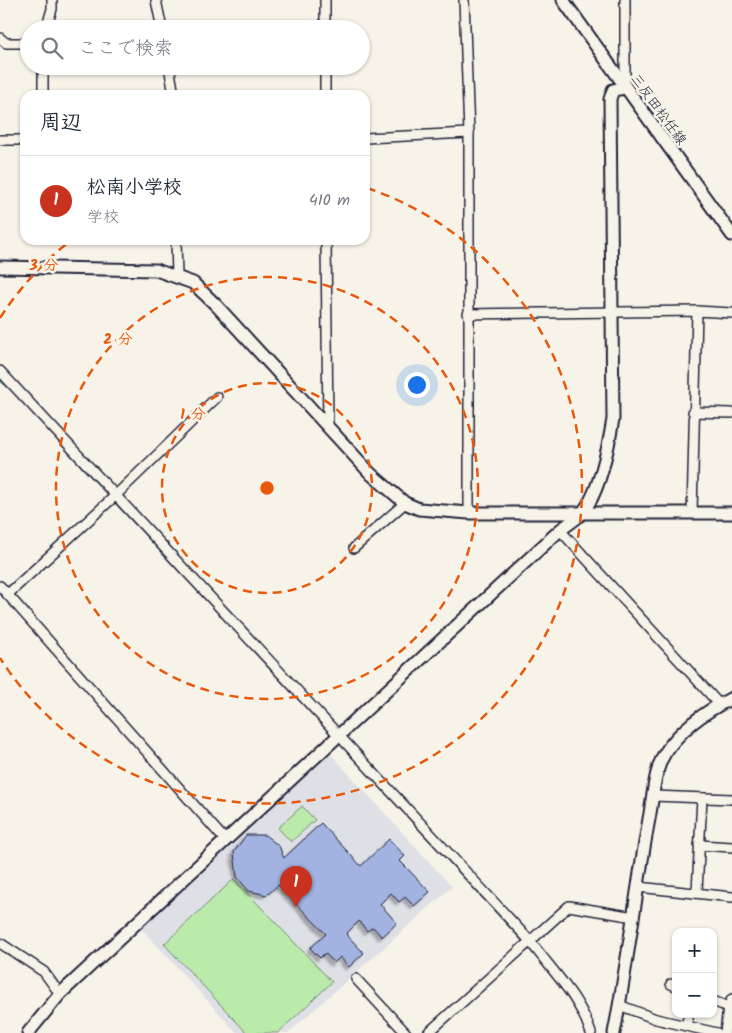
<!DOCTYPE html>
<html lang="ja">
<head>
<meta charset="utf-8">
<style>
  :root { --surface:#fff; --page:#f2f2f3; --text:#1f2937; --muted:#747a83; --line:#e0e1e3; --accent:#c8321e }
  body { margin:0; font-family:Kalam,"Klee One",sans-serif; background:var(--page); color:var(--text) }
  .controls { position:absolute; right:15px; bottom:15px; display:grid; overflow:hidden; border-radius:10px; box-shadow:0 1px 4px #0004 }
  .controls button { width:45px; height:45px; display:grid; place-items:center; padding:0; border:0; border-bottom:1px solid var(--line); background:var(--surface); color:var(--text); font:25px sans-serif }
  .you { position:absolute; left:416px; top:384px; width:18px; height:18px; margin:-12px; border:4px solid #fff; border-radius:50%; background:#1a73e8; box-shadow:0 0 0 8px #1a73e833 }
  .badge { display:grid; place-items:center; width:32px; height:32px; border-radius:50%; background:var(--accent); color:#fff; font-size:16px; font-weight:700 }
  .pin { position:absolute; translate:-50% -41px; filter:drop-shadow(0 1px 2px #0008) }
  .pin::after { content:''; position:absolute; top:26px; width:18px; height:15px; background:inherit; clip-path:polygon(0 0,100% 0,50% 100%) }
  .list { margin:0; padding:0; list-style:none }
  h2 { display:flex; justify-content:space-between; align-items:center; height:65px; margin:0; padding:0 20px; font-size:21px }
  h2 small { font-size:16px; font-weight:400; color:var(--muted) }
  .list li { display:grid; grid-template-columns:32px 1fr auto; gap:15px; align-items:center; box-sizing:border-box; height:90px; padding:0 20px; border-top:1px solid var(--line) }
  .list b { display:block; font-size:19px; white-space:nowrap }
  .list p { margin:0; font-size:16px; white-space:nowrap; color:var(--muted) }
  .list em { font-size:16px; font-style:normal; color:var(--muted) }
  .icon { flex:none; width:28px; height:28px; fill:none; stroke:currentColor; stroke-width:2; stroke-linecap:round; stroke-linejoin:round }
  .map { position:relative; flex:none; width:732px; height:1033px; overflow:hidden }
  .search { position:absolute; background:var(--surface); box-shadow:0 1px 4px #0004; left:20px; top:20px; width:350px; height:55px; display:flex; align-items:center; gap:12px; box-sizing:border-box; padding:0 18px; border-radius:28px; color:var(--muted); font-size:19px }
  .panel { position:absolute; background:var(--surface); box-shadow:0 1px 4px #0004; left:20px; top:90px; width:350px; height:155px; border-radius:15px }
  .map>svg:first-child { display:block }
  .built { fill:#dee0e6 }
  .green { fill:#bbebaa; stroke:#6e8672 }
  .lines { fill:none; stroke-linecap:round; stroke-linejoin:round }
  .stream { stroke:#5a8b98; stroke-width:2.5 }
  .building { fill:#a2b2e1; stroke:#22223b; filter:url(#shadow) }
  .street-casing { stroke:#22223b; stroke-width:12 }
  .secondary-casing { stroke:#22223b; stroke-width:15 }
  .street { stroke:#f7f3e8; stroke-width:9 }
  .secondary { stroke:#f7f3e8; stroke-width:11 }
  .ring { fill:none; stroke:#e8590c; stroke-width:2.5; stroke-dasharray:9 6 }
  .labels { text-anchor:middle; stroke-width:5; stroke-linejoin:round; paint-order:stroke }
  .street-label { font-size:14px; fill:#22223b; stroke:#f7f3e8 }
  .centre { fill:#e8590c; stroke:#f7f3e8; stroke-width:2.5 }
  .ring-label { font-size:15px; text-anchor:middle; font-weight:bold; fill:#e8590c; stroke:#f7f3e8; stroke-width:5; stroke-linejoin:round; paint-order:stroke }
</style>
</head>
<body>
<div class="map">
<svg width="732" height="1033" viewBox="0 0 732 1033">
  <defs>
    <filter id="shadow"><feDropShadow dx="-3.5" dy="3.5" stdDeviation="1" flood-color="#0004"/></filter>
  </defs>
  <rect width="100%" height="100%" fill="#f7f3e8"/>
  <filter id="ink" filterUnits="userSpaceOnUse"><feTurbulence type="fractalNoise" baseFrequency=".02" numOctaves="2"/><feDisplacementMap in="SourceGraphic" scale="10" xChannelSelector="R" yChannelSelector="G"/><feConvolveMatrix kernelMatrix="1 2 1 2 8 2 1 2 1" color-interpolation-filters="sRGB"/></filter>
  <g filter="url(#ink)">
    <polygon class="built" points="330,753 452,887 288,1033 237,1033 140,927"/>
    <g class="green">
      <polygon points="302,806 315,820 291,842 278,828"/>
      <polygon points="234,879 332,982 278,1033 247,1033 164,944"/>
    </g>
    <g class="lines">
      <g class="stream">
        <polyline points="0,380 12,390 110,497"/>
        <polyline points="114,501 334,737"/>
        <polyline points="338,741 524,942"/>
        <polyline points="527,946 540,961"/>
      </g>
    </g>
    <polygon class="building" points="321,823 361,866 389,839 405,856 400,861 430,892 414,906 405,897 399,902 391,893 380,904 397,923 382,937 373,927 367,931 359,921 346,934 364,953 349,967 340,957 334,963 325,953 320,958 310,948 326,934 278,885 267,895 249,891 237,877 234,852 246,835 265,835 279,846 284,858"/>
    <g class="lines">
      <defs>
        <g id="street">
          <polyline points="156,0 162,29"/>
          <polyline points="325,0 325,29"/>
          <polyline points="464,0 469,133 469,513"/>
          <polyline points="46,29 52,9 52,0"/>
          <polyline points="0,38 6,43 29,43"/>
          <polyline points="43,66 43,95"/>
          <polyline points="169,66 174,95"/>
          <polyline points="325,66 325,95"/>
          <polyline points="625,88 625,0"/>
          <polyline points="365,138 469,133"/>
          <polyline points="0,140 25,140"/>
          <polyline points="176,240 177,276"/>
          <polyline points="326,240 328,428"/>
          <polyline points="468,314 697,311 732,313"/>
          <path d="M0 371 530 941C553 972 579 996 591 1033"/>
          <polyline points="693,412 732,413"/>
          <polyline points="692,513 697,311"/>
          <polyline points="560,530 719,704"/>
          <polyline points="354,548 405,503"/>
          <polyline points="0,586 225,840"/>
          <polyline points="8,594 116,495 217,397"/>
          <polyline points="653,796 732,799"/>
          <polyline points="699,845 732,847"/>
          <polyline points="638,887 732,897"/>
          <polyline points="697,891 702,798"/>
          <polyline points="0,943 44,972 60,994"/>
          <polyline points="356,979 406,1033"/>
          <polyline points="671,984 676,986"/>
          <polyline points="713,1001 728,1007"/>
          <polyline points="619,1005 656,1019 717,1033"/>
          <polyline points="686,1026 689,1014"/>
          <polyline points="428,1033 569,906 634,917"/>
          <polyline points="725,1033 728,1007 732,999"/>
        </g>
        <g id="secondary">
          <polyline points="563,0 732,235"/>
          <polyline points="0,267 156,270 193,283 217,306 371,474 405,503 419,509 469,513 732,513"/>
          <path d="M28 1033 60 994 560 530C567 525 575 520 581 514 599 496 609 444 613 419L610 99 613 90 625 88"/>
          <path d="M614 1033C628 962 636 890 649 819 653 799 654 770 665 753 681 728 706 711 732 698"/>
        </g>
      </defs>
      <use href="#street" class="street-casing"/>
      <use href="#secondary" class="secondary-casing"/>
      <use href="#street" class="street"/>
      <use href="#secondary" class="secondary"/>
    </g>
  </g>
  <g class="ring">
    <circle cx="267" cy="488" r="105"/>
    <circle cx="267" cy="488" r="211"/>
    <path d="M0 318A316 316 0 0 1 70 241M367 188A316 316 0 1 1 0 658"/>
  </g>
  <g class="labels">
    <g class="street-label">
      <text transform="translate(659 109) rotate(54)" y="5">三反田松任線</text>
    </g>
  </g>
  <circle cx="267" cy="488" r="8" class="centre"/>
  <g class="ring-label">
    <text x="44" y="270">3 分</text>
    <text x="118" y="344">2 分</text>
    <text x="193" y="419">1 分</text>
  </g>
</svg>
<div class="controls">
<button>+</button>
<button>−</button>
</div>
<div class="you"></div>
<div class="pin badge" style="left:296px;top:907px">1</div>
<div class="search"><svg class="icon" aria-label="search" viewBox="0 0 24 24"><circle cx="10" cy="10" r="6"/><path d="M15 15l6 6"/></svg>ここで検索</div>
<section class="panel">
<h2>周辺<small></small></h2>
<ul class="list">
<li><span class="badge">1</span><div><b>松南小学校</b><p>学校</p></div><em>410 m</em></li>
</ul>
</section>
</div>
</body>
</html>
